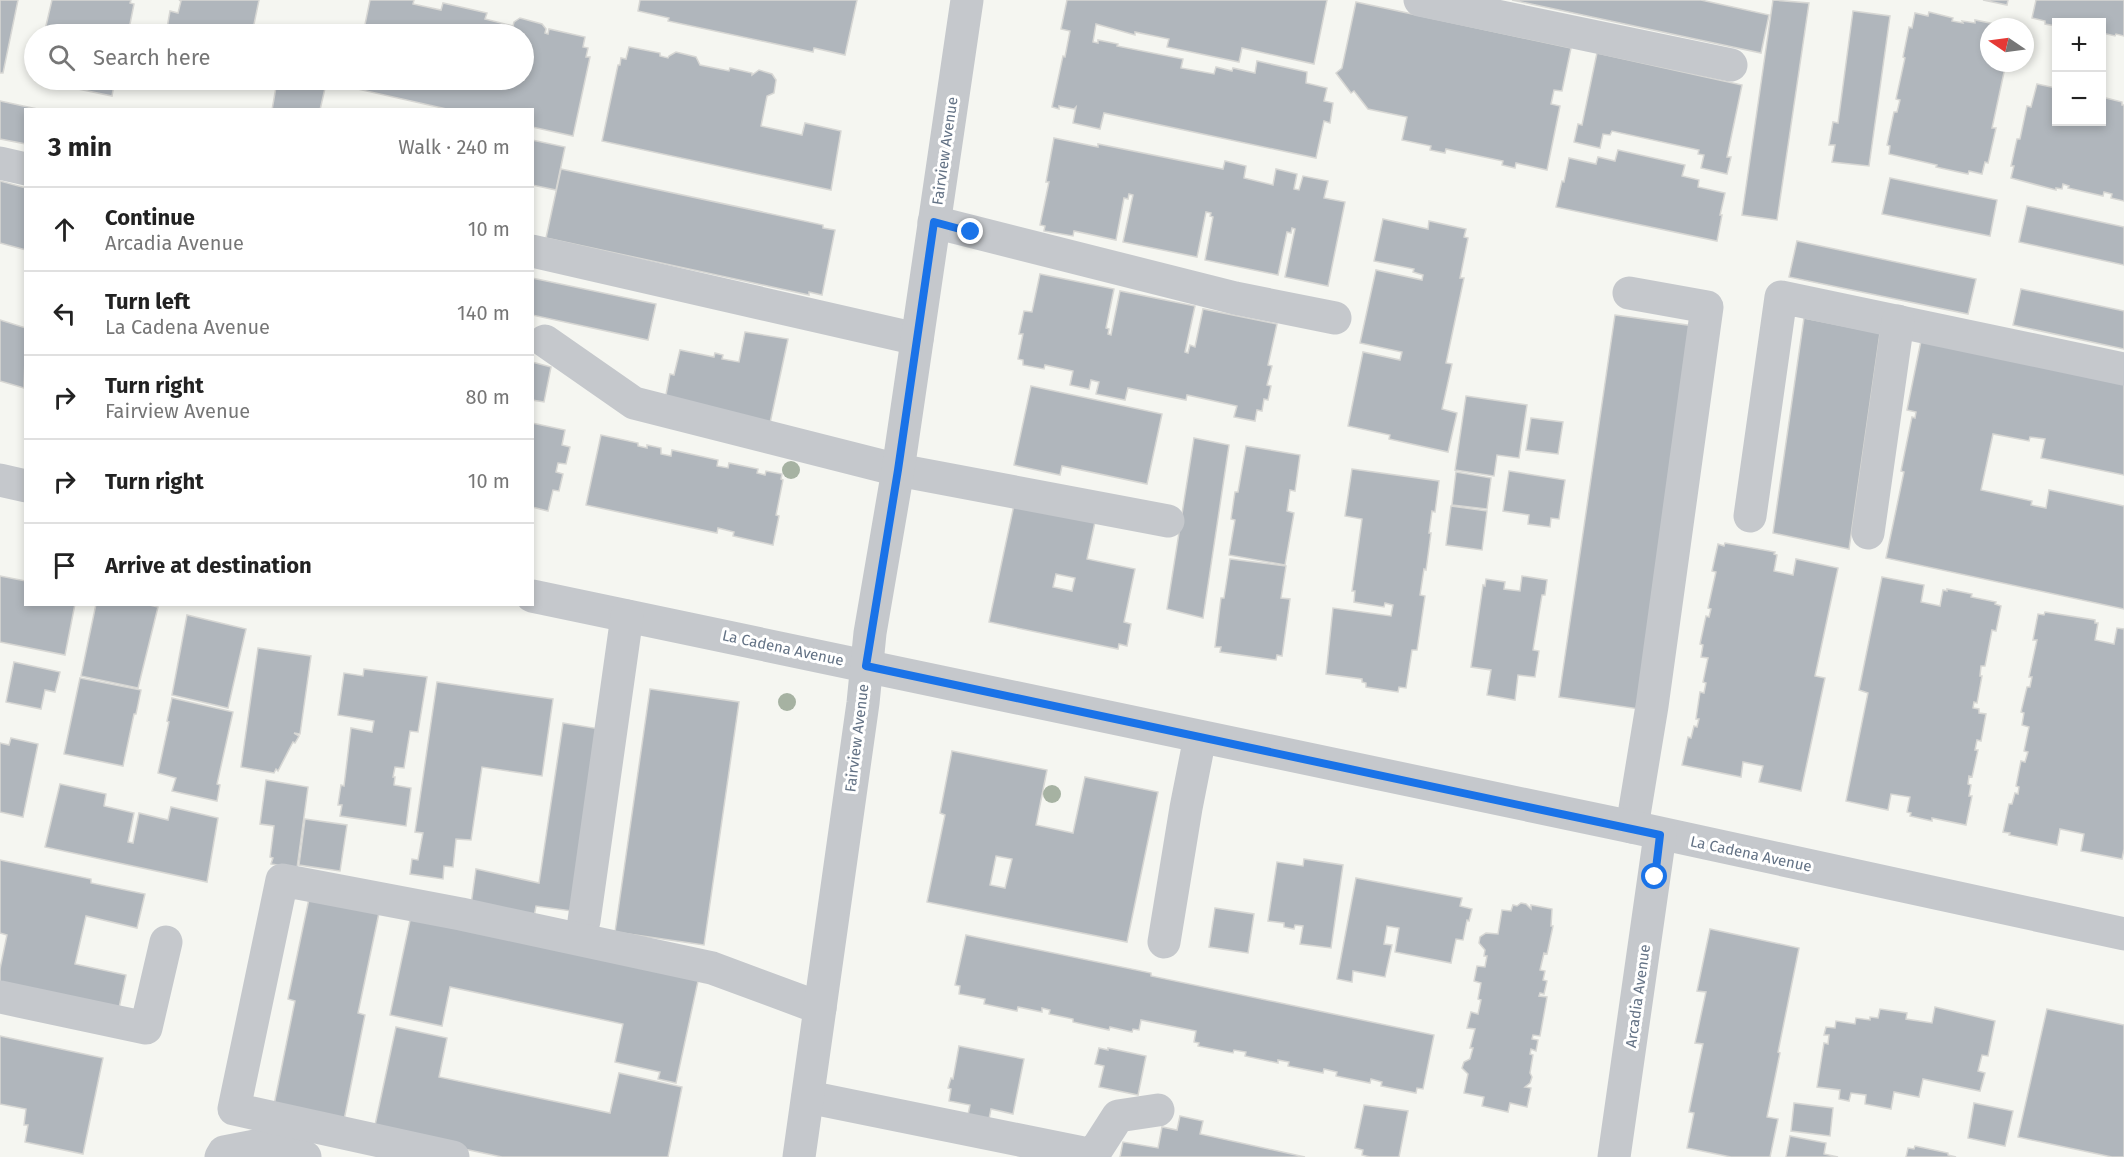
<!DOCTYPE html>
<html lang="en">
<head>
<meta charset="utf-8">
<style>
  :root { --surface:#fff; --page:#f6f6f6; --text:#222; --muted:#767676; --line:#e0e0e0 }
  body { margin:0; font-family:"Fira Sans",sans-serif; background:var(--page); color:var(--text) }
  .controls { position:absolute; right:18px; top:18px; display:grid; overflow:hidden; border-radius:0px; box-shadow:0 3px 9px #0003 }
  .controls button { width:54px; height:54px; display:grid; place-items:center; padding:0; border:0; border-bottom:2px solid var(--line); background:var(--surface); color:var(--text); font:30px sans-serif }
  .compass { position:absolute; left:1980px; top:18px; width:54px; height:54px; border-radius:50%; background:var(--surface); box-shadow:0 3px 9px #0003; rotate:283deg }
  .stop { position:absolute; width:18px; height:18px; margin:-14px; border:4px solid #1a73e8; border-radius:50%; background:#fff }
  .stop.end { background:#1a73e8; border-color:#fff; box-shadow:0 2px 6px #0008 }
  .list { margin:0; padding:0; list-style:none }
  h2 { display:flex; justify-content:space-between; align-items:center; height:78px; margin:0; padding:0 24px; font-size:26px }
  h2 small { font-size:20px; font-weight:400; color:var(--muted) }
  .list li { display:grid; grid-template-columns:39px 1fr auto; gap:18px; align-items:center; box-sizing:border-box; height:84px; padding:0 24px; border-top:2px solid var(--line) }
  .list b { display:block; font-size:22px; white-space:nowrap }
  .list p { margin:0; font-size:20px; white-space:nowrap; color:var(--muted) }
  .list em { font-size:20px; font-style:normal; color:var(--muted) }
  .icon { flex:none; width:33px; height:33px; fill:none; stroke:currentColor; stroke-width:2; stroke-linecap:round; stroke-linejoin:round }
  .map { position:relative; flex:none; width:2124px; height:1157px; overflow:hidden }
  .search { position:absolute; background:var(--surface); box-shadow:0 3px 9px #0003; left:24px; top:24px; width:510px; height:66px; display:flex; align-items:center; gap:15px; box-sizing:border-box; padding:0 21px; border-radius:33px; color:var(--muted); font-size:22px }
  .panel { position:absolute; background:var(--surface); box-shadow:0 3px 9px #0003; left:24px; top:108px; width:510px; height:498px; border-radius:0px }
  .map>svg:first-child { display:block }
  .building { fill:#b0b6bc; stroke:#d7d7d4; stroke-width:1.5; fill-rule:evenodd }
  .lines { fill:none; stroke-linecap:round; stroke-linejoin:round }
  .minor { stroke:#c5c8cc; stroke-width:33 }
  .tree { fill:#a6b2a2 }
  .route { stroke:#1a73e8; stroke-width:8 }
  .labels { text-anchor:middle; stroke-width:6; stroke-linejoin:round; paint-order:stroke }
  .street-label { font-size:15px; fill:#637285; stroke:#fff }
</style>
</head>
<body>
<div class="map">
<svg width="2124" height="1157" viewBox="0 0 2124 1157">
  <rect width="100%" height="100%" fill="#f5f6f1"/>
  <g class="building">
    <polygon points="0,0 18,0 3,73 0,73"/>
    <polygon points="52,0 131,0 130,3 134,4 128,34 44,34"/>
    <polygon points="179,0 259,0 252,34 196,34 167,28 170,11 178,13 181,1"/>
    <polygon points="370,0 414,0 413,4 441,10 443,3 487,13 485,19 513,26 514,22 520,18 542,24 546,29 545,33 548,34 549,29 585,37 583,47 588,48 586,57 590,57 573,136 532,127 532,110 451,110 353,88 355,80 524,80 524,34 363,34"/>
    <polygon points="640,0 857,0 845,55 814,48 813,52 668,21 669,18 638,11"/>
    <polygon points="1067,0 1327,0 1314,64 1242,48 1239,62 1167,47 1169,39 1135,32 1135,35 1096,24 1093,42 1098,43 1098,40 1118,44 1117,46 1183,59 1181,68 1214,74 1216,67 1232,71 1233,68 1255,73 1257,61 1307,72 1306,83 1327,88 1324,101 1333,103 1330,123 1324,121 1316,158 1104,113 1100,129 1073,123 1076,107 1074,109 1059,106 1059,109 1052,107 1063,56 1065,57 1070,31 1061,29"/>
    <polygon points="1512,0 1701,0 1769,15 1761,53"/>
    <polygon points="1773,0 1809,3 1777,220 1742,215"/>
    <polygon points="1983,0 2008,0 2007,5"/>
    <polygon points="2036,0 2124,0 2124,36 2116,34 2115,36 2102,33 2102,22 2056,22 2056,26 2045,24 2045,21 2032,18"/>
    <polygon points="1356,2 1571,48 1562,91 1554,90 1551,104 1560,106 1547,170 1516,163 1515,168 1502,165 1503,161 1446,149 1445,153 1430,150 1431,146 1402,140 1407,117 1368,109 1354,91 1351,93 1336,73 1342,68"/>
    <polygon points="1853,11 1890,16 1869,166 1832,162 1835,145 1829,145 1833,122 1838,123"/>
    <polygon points="1929,12 1953,18 1952,21 1963,23 1962,21 1975,23 1975,20 2000,25 2003,27 1989,27 1989,63 2006,63 1992,128 1996,128 1988,163 1985,162 1982,174 1969,171 1968,174 1936,167 1937,165 1889,154 1890,146 1887,145 1894,112 1897,112 1900,100 1896,99 1905,58 1903,57 1909,27 1912,28 1915,13 1928,16"/>
    <polygon points="629,47 660,53 660,56 668,58 669,56 676,52 696,57 700,65 729,71 730,68 752,73 752,75 759,70 772,74 776,80 774,93 767,96 761,126 802,135 805,123 841,131 831,190 602,141 618,65 620,65 621,58 626,59"/>
    <polygon points="1597,53 1742,85 1727,157 1731,157 1727,174 1701,168 1704,155 1698,154 1699,150 1612,131 1610,135 1603,134 1600,148 1574,142 1578,124 1582,125"/>
    <polygon points="35,80 115,80 112,96"/>
    <polygon points="285,80 321,80 320,83 326,84 320,110 272,110 276,87 283,89"/>
    <polygon points="2037,84 2056,88 2056,122 2102,122 2102,97 2122,102 2122,105 2124,105 2124,201 2111,198 2112,194 2104,192 2103,196 2068,188 2069,186 2063,184 2062,189 2056,188 2056,190 2011,178 2014,166 2011,166 2017,139 2020,139 2027,106 2031,107"/>
    <polygon points="0,101 42,110 26,110 26,144 0,139"/>
    <polygon points="1054,138 1098,147 1098,144 1223,169 1225,161 1246,166 1244,178 1273,185 1276,169 1297,174 1294,189 1299,190 1303,176 1328,181 1324,198 1345,202 1328,286 1285,277 1295,229 1292,228 1291,233 1287,232 1278,275 1205,260 1213,217 1210,216 1211,213 1206,212 1197,257 1123,242 1133,195 1129,194 1128,199 1124,198 1116,240 1074,231 1073,236 1044,231 1045,226 1040,225 1049,182 1046,182"/>
    <polygon points="532,140 565,147 556,190 532,185"/>
    <polygon points="1618,150 1685,165 1682,176 1699,180 1698,187 1725,193 1720,215 1722,215 1717,241 1556,207 1562,181 1564,182 1569,158 1596,164 1598,157 1615,161"/>
    <polygon points="561,169 823,225 823,228 835,230 822,295 809,292 809,295 546,238"/>
    <polygon points="1890,178 1997,200 1990,236 1882,214"/>
    <polygon points="0,181 26,188 26,250 0,243"/>
    <polygon points="2027,206 2124,227 2124,265 2019,242"/>
    <polygon points="1383,219 1428,229 1429,221 1466,229 1464,237 1468,238 1460,278 1464,278 1446,363 1452,364 1442,409 1457,413 1448,452 1389,439 1390,435 1348,426 1363,352 1400,360 1402,352 1360,343 1376,270 1422,280 1423,275 1413,272 1414,269 1374,261"/>
    <polygon points="1797,241 1976,279 1968,314 1789,277"/>
    <polygon points="1040,274 1114,289 1106,328 1109,329 1108,334 1111,335 1120,291 1195,306 1185,352 1188,353 1190,345 1195,347 1203,309 1277,324 1268,365 1272,366 1267,385 1271,386 1268,400 1264,399 1262,411 1257,410 1255,421 1234,417 1237,406 1187,395 1186,400 1128,388 1125,400 1096,394 1099,382 1091,380 1089,389 1070,385 1073,371 1045,365 1044,369 1023,365 1023,360 1018,359 1023,334 1019,334 1024,311 1032,312"/>
    <polygon points="532,278 656,304 648,340 532,315"/>
    <polygon points="2021,289 2124,311 2124,349 2013,325"/>
    <polygon points="1615,315 1694,326 1639,709 1559,697"/>
    <polygon points="1804,318 1880,333 1849,549 1773,533"/>
    <polygon points="0,320 26,328 24,388 0,381"/>
    <polygon points="745,332 788,339 770,423 665,400 670,374 674,375 680,350 714,357 715,353 723,355 722,359 739,362"/>
    <polygon points="1922,336 2124,379 2124,475 2041,458 2045,439 2030,437 2029,441 1993,434 1981,490 2032,501 2031,505 2046,508 2049,490 2124,506 2124,609 1886,558 1904,472 1901,471 1912,417 1915,418 1916,412 1907,410"/>
    <polygon points="532,362 551,367 544,402 532,400"/>
    <polygon points="1031,386 1162,414 1147,484 1062,466 1060,475 1014,465"/>
    <polygon points="1466,396 1527,405 1519,458 1497,455 1494,476 1455,470"/>
    <polygon points="1531,418 1563,422 1558,454 1526,450"/>
    <polygon points="532,423 565,430 562,445 570,447 566,464 558,463 556,472 563,474 559,491 553,490 548,511 532,507"/>
    <polygon points="601,435 638,443 638,446 647,448 647,445 661,448 661,454 671,456 672,450 718,460 717,466 728,468 729,463 758,469 757,473 765,475 766,471 782,474 781,479 783,480 776,515 779,516 773,545 733,536 734,532 718,528 717,533 586,505"/>
    <polygon points="1194,438 1229,445 1203,618 1167,609"/>
    <polygon points="1246,446 1300,455 1295,491 1290,490 1287,511 1294,513 1285,565 1229,555 1235,520 1231,519 1235,492 1238,492"/>
    <polygon points="1352,469 1439,481 1435,512 1432,511 1429,533 1431,533 1426,570 1424,569 1420,595 1425,596 1417,650 1412,650 1406,688 1399,687 1398,692 1366,687 1366,683 1362,682 1362,679 1326,674 1333,608 1391,616 1393,605 1385,603 1384,607 1354,602 1355,591 1352,591 1362,519 1345,516"/>
    <polygon points="1509,471 1565,480 1559,519 1551,518 1550,527 1528,524 1529,515 1503,511"/>
    <polygon points="1456,472 1491,478 1487,509 1452,505"/>
    <path d="M1014 505 1095 522 1087 559 1135 569 1124 622 1131 624 1127 646 1119 644 1118 649 989 622ZM1056 574 1075 578 1072 591 1053 587Z"/>
    <polygon points="1451,506 1487,511 1482,550 1446,545"/>
    <polygon points="1725,543 1775,552 1774,554 1777,555 1774,571 1793,575 1796,559 1838,568 1815,676 1825,678 1801,791 1759,782 1763,766 1743,762 1741,777 1682,765 1688,737 1691,738 1694,726 1697,727 1699,719 1696,719 1700,692 1704,693 1706,683 1703,682 1708,658 1701,657 1703,645 1700,644 1706,616 1709,617 1711,609 1708,608 1716,572 1712,571 1718,544 1724,546"/>
    <polygon points="1230,559 1286,566 1281,598 1290,599 1282,656 1277,655 1276,660 1220,652 1221,647 1215,647 1221,598 1224,598"/>
    <polygon points="0,576 26,581 26,604 75,604 65,655 0,642"/>
    <polygon points="1522,576 1547,580 1545,595 1542,595 1533,650 1539,651 1535,677 1518,675 1515,700 1487,695 1491,670 1471,667 1483,585 1485,586 1486,579 1505,582 1504,589 1520,591"/>
    <polygon points="1882,577 1924,585 1921,602 1940,606 1943,590 1947,591 1947,589 1972,594 1971,597 1996,602 1995,604 2001,606 1996,631 1992,630 1985,666 1981,666 1980,676 1982,676 1977,703 1974,702 1973,708 1979,709 1979,713 1986,714 1981,741 1977,740 1975,750 1978,750 1972,777 1969,776 1968,784 1971,785 1969,796 1972,796 1966,825 1932,818 1932,821 1910,816 1911,813 1907,812 1910,797 1891,794 1888,810 1846,801 1868,693 1859,690"/>
    <polygon points="96,604 145,604 158,607 138,688 81,676"/>
    <polygon points="2045,612 2095,620 2095,623 2098,623 2095,640 2114,644 2117,628 2124,629 2124,849 2122,859 2081,851 2084,834 2060,829 2057,845 2009,835 2010,833 2003,832 2009,804 2012,804 2015,793 2018,794 2019,787 2016,786 2021,761 2025,762 2028,752 2024,751 2029,727 2022,725 2024,713 2021,712 2027,687 2030,687 2032,677 2029,677 2037,640 2033,640 2038,614 2044,615"/>
    <polygon points="187,615 246,629 228,708 172,695"/>
    <polygon points="258,648 311,656 300,734 294,733 299,736 295,743 293,742 278,771 276,769 274,773 241,767"/>
    <polygon points="14,662 60,672 55,692 45,690 41,709 6,702"/>
    <polygon points="364,669 427,677 418,732 410,731 404,768 395,767 393,777 395,777 394,785 411,788 406,826 340,816 342,805 338,805 341,785 344,786 351,728 372,732 374,721 338,715 344,673 363,676"/>
    <polygon points="80,678 141,690 136,714 134,714 123,766 64,754"/>
    <polygon points="437,682 553,699 542,776 482,767 471,840 456,839 453,867 444,866 443,879 410,874 412,859 418,860 423,833 415,832"/>
    <polygon points="650,689 739,702 704,945 615,932"/>
    <polygon points="172,698 233,712 217,784 220,785 217,801 172,791 176,778 158,773 169,722 167,721"/>
    <polygon points="563,723 600,729 572,911 536,906 534,917 471,905 476,869 539,883"/>
    <polygon points="11,738 38,744 23,817 0,812 0,743 9,745"/>
    <path d="M952 751 1047 770 1036 825 1073 833 1085 777 1158 792 1127 942 927 902 945 815 940 813ZM996 856 1012 859 1005 888 990 885Z"/>
    <polygon points="266,780 308,787 297,868 271,864 273,858 270,857 274,826 260,824"/>
    <polygon points="60,784 106,794 104,806 134,813 128,842 133,843 139,813 168,820 171,807 218,818 207,882 45,847"/>
    <polygon points="305,819 347,825 340,871 299,865"/>
    <polygon points="1304,859 1343,865 1331,948 1300,944 1303,926 1295,925 1294,929 1284,927 1284,923 1268,921 1277,862 1303,866"/>
    <polygon points="0,860 91,879 91,883 145,894 137,928 86,916 75,964 126,975 119,1008 0,985 0,969 7,935 0,933"/>
    <polygon points="1356,878 1462,898 1460,906 1472,909 1469,921 1467,920 1463,940 1456,939 1451,963 1395,952 1399,928 1387,926 1384,944 1392,945 1385,977 1353,971 1352,982 1337,979"/>
    <polygon points="310,894 380,908 358,1013 365,1015 344,1120 274,1105 295,1001 288,999"/>
    <polygon points="1521,903 1526,904 1531,909 1531,905 1552,909 1551,926 1553,926 1547,954 1544,953 1540,970 1545,971 1543,980 1547,981 1544,994 1540,993 1539,996 1547,997 1540,1036 1533,1035 1532,1039 1538,1040 1536,1051 1531,1049 1530,1054 1533,1055 1530,1073 1532,1077 1530,1083 1525,1087 1531,1088 1527,1107 1510,1103 1508,1112 1482,1106 1484,1097 1464,1093 1468,1074 1462,1068 1464,1062 1470,1059 1473,1048 1470,1048 1475,1029 1467,1028 1471,1012 1478,1014 1481,1000 1478,999 1481,983 1474,981 1477,966 1485,967 1487,956 1484,956 1485,950 1479,943 1480,937 1486,933 1498,934 1502,910 1511,911 1513,905 1517,906"/>
    <polygon points="1215,908 1254,914 1248,953 1209,947"/>
    <polygon points="412,911 700,972 676,1083 658,1079 660,1072 615,1062 623,1024 450,987 442,1026 390,1015"/>
    <polygon points="1710,929 1799,948 1778,1052 1780,1053 1767,1117 1778,1119 1770,1157 1731,1157 1687,1148 1694,1113 1689,1112 1703,1044 1695,1043 1706,992 1697,991"/>
    <polygon points="966,935 1151,973 1151,976 1434,1035 1423,1089 1417,1088 1416,1093 1381,1086 1382,1082 1371,1079 1370,1083 1336,1076 1337,1072 1324,1069 1323,1073 1288,1066 1289,1062 1278,1060 1278,1063 1245,1056 1246,1052 1234,1050 1233,1053 1198,1046 1199,1043 1194,1042 1196,1031 1141,1020 1139,1030 1133,1029 1132,1032 1110,1027 1109,1030 1073,1022 1073,1019 1049,1014 1050,1010 1042,1008 1042,1012 1018,1007 1017,1011 984,1004 985,999 959,994 960,986 955,985"/>
    <polygon points="1935,1007 1995,1021 1988,1056 1982,1055 1978,1071 1985,1073 1980,1091 1923,1079 1919,1097 1894,1092 1891,1109 1865,1104 1866,1095 1851,1093 1849,1101 1839,1099 1840,1090 1817,1087 1824,1043 1828,1044 1829,1035 1824,1035 1826,1027 1835,1028 1836,1021 1855,1024 1856,1018 1870,1020 1870,1017 1878,1018 1880,1009 1907,1013 1906,1019 1932,1023"/>
    <polygon points="2047,1009 2124,1025 2124,1157 2112,1157 2018,1137"/>
    <polygon points="396,1027 447,1038 439,1077 610,1113 619,1073 682,1087 668,1157 502,1157 374,1130"/>
    <polygon points="0,1036 103,1058 83,1154 25,1142 28,1125 24,1125 26,1109 0,1104"/>
    <polygon points="959,1046 1024,1059 1013,1114 991,1109 989,1119 968,1115 970,1105 949,1101 951,1089 948,1088 951,1078 953,1079"/>
    <polygon points="1099,1048 1108,1050 1108,1048 1146,1056 1138,1095 1099,1087 1104,1066 1095,1064"/>
    <polygon points="1794,1103 1833,1108 1830,1136 1791,1131"/>
    <polygon points="1974,1103 2013,1111 2005,1146 1968,1138"/>
    <polygon points="1364,1105 1408,1111 1399,1157 1370,1157 1362,1155 1363,1150 1355,1148"/>
    <polygon points="1180,1116 1203,1121 1200,1134 1305,1157 1120,1157 1123,1142 1158,1148 1162,1127 1177,1130"/>
    <polygon points="1790,1136 1826,1143 1824,1154 1838,1157 1786,1157"/>
    <polygon points="1915,1146 1948,1153 1948,1155 1956,1157 1906,1157 1908,1148 1914,1149"/>
  </g>
  <g class="lines">
    <g class="minor">
      <polyline points="1420,0 1731,65"/>
      <polyline points="0,163 26,169"/>
      <polyline points="934,222 1235,298 1335,318"/>
      <polyline points="532,251 917,339"/>
      <polyline points="1629,293 1707,307 1652,706 1632,827"/>
      <polyline points="545,341 634,403 898,470 1168,521"/>
      <polyline points="0,480 26,486"/>
      <polyline points="1750,516 1781,297 2124,369"/>
      <polyline points="1868,533 1898,321"/>
      <polyline points="532,596 1632,827 2124,934"/>
      <polyline points="584,921 627,616"/>
      <polyline points="1164,942 1186,808 1200,737"/>
      <polyline points="0,997 146,1028 166,942"/>
      <polyline points="808,1097 1093,1155 1118,1116 1158,1110"/>
      <polyline points="221,1157 224,1152 255,1146 305,1157"/>
      <polyline points="453,1157 234,1109 282,880 461,914 712,968 820,1008"/>
      <polyline points="799,1157 863,703 870,633 898,470 967,0"/>
      <polyline points="1614,1157 1660,835"/>
    </g>
  </g>
  <g class="tree">
    <circle cx="791" cy="470" r="9"/>
    <circle cx="787" cy="702" r="9"/>
    <circle cx="1052" cy="794" r="9"/>
  </g>
  <g class="lines">
    <polyline class="route" points="971,232 934,222 898,470 866,666 1660,835 1655,877"/>
  </g>
  <g class="labels">
    <g class="street-label">
      <text transform="translate(945 151) rotate(-82)" y="5">Fairview Avenue</text>
      <text transform="translate(783 648) rotate(12)" y="5">La Cadena Avenue</text>
      <text transform="translate(857 738) rotate(-83)" y="5">Fairview Avenue</text>
      <text transform="translate(1751 854) rotate(12)" y="5">La Cadena Avenue</text>
      <text transform="translate(1638 996) rotate(-82)" y="5">Arcadia Avenue</text>
    </g>
  </g>
</svg>
<div class="controls">
<button>+</button>
<button>−</button>
</div>
<svg class="compass" viewBox="-18 -18 36 36"><path d="M0-13l5 13h-10z" fill="#e53935"/><path d="M0 13l5-13h-10z" fill="#767676"/></svg>
<div class="stop" style="left:1655px;top:877px"></div>
<div class="stop end" style="left:971px;top:232px"></div>
<div class="search"><svg class="icon" aria-label="search" viewBox="0 0 24 24"><circle cx="10" cy="10" r="6"/><path d="M15 15l6 6"/></svg>Search here</div>
<section class="panel">
<h2>3 min<small>Walk · 240 m</small></h2>
<ul class="list">
<li><svg class="icon" aria-label="ahead" viewBox="0 0 24 24"><path d="M12 20V5M6 11l6-6 6 6"/></svg><div><b>Continue</b><p>Arcadia Avenue</p></div><em>10 m</em></li>
<li><svg class="icon" aria-label="left" viewBox="0 0 24 24"><path d="M17 20v-9H6M10 6l-5 5 5 5"/></svg><div><b>Turn left</b><p>La Cadena Avenue</p></div><em>140 m</em></li>
<li><svg class="icon" aria-label="right" viewBox="0 0 24 24"><path d="M7 20v-9h11M14 6l5 5-5 5"/></svg><div><b>Turn right</b><p>Fairview Avenue</p></div><em>80 m</em></li>
<li><svg class="icon" aria-label="right" viewBox="0 0 24 24"><path d="M7 20v-9h11M14 6l5 5-5 5"/></svg><div><b>Turn right</b></div><em>10 m</em></li>
<li><svg class="icon" aria-label="arrive" viewBox="0 0 24 24"><path d="M6 21V4h12l-3 4 3 4H6"/></svg><div><b>Arrive at destination</b></div></li>
</ul>
</section>
</div>
</body>
</html>
